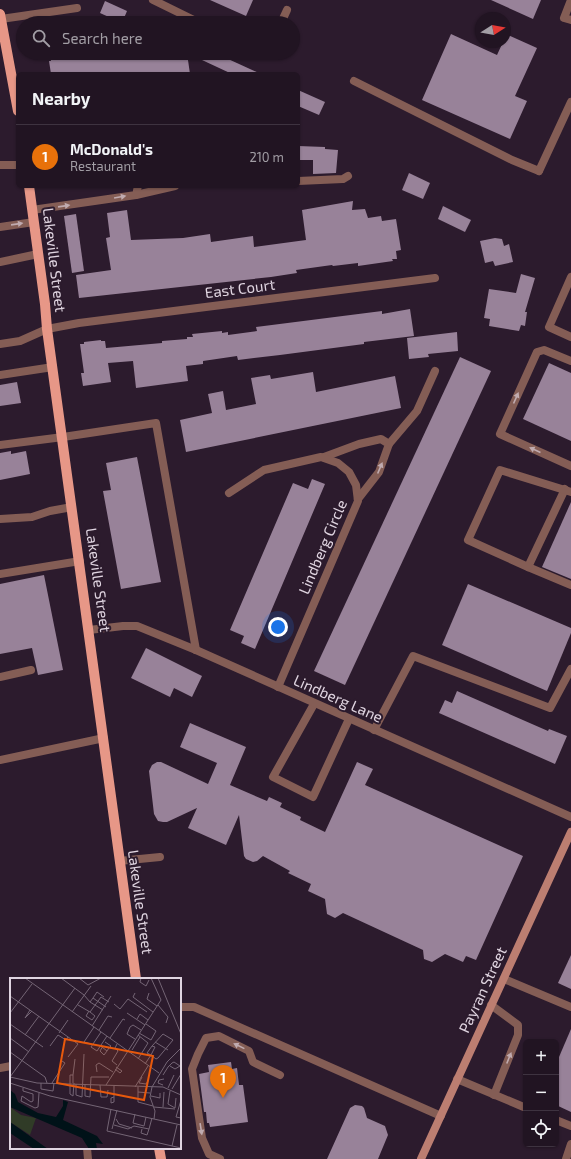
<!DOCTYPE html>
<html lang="en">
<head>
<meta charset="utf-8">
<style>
  :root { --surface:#211422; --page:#291d2a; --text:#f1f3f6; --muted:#a29ea5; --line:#3e3340; --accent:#d93025 }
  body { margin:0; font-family:"Exo 2",sans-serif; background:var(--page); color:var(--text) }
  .controls { position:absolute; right:12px; bottom:12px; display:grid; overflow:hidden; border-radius:6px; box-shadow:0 1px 3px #0004 }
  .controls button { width:36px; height:36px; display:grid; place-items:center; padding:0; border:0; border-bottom:1px solid var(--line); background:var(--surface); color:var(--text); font:20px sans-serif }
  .compass { position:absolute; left:475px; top:12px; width:36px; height:36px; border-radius:50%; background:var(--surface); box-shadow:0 1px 3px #0004; rotate:79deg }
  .you { position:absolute; left:278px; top:627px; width:14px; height:14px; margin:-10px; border:3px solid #fff; border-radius:50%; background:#1a73e8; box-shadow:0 0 0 6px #1a73e833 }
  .badge { display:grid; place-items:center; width:26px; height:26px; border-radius:50%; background:var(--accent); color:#fff; font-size:13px; font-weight:700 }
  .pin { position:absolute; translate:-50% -33px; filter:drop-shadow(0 1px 2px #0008) }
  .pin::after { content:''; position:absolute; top:21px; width:14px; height:12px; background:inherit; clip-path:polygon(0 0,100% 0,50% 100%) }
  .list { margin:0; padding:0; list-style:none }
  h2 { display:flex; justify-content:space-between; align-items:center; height:52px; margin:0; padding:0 16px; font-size:17px }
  h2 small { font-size:13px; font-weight:400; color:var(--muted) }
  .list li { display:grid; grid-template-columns:26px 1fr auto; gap:12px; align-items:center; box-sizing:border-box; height:64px; padding:0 16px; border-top:1px solid var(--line) }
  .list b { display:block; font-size:15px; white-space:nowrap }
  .list p { margin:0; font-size:13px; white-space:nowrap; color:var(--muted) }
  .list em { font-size:13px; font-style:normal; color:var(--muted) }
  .icon { flex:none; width:22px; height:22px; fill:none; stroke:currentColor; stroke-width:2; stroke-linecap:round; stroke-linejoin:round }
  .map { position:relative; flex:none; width:571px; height:1159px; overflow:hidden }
  .search { position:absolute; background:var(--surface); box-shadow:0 1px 3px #0004; left:16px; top:16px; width:284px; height:44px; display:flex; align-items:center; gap:10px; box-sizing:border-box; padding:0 14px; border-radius:22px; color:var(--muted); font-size:15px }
  .panel { position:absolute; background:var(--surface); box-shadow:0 1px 3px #0004; left:16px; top:72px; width:284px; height:116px; border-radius:6px }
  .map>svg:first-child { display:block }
  .building { fill:#988299 }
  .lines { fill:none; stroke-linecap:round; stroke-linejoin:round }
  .service { stroke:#845d55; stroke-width:8 }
  .minor { stroke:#845d55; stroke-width:8 }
  .secondary { stroke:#bc7e71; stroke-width:8 }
  .primary { stroke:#e79787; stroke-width:10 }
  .oneway { fill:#c0abb0 }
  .labels { text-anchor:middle; stroke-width:4; stroke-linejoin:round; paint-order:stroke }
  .street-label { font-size:15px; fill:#e0d5e1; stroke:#2c1b2d }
  .inset-road { fill:none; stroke:#746575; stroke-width:1 }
  .view { fill:#e8590c; fill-opacity:0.15; stroke:#e8590c; stroke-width:2 }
  .inset-edge { fill:none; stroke:#e0d5e1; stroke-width:2 }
</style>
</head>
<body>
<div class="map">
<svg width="571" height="1159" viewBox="0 0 571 1159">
  <rect width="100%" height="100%" fill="#2c1b2d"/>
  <g class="building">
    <polygon points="210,0 253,0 246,16"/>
    <polygon points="491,0 541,0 533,19"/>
    <polygon points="105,1 127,11 122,23 100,13"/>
    <polygon points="451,34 497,55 503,42 505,42 506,34 537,48 515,96 527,101 510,139 422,100"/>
    <polygon points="50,53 215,53 261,74 232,74 187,53 190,74 51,74 49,61 51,61"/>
    <polygon points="298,90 325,102 319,115 298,106"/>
    <polygon points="298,146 325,147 325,149 338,150 336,173 313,174 313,160 298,160"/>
    <polygon points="409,173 430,183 423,199 402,190"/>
    <polygon points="353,201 352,210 365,209 368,218 381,216 382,221 396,219 401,250 396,251 397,259 392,259 393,261 358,266 358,263 333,266 332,265 296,270 297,273 271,277 79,298 76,275 111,270 106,238 110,237 107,213 127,210 131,240 183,238 210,234 211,242 253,236 254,247 306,240 302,210"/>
    <polygon points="443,206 471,220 465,232 438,219"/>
    <polygon points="76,214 84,271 72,273 64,216"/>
    <polygon points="495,238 502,239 504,246 509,244 513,262 495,266 493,261 485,263 480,241"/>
    <polygon points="521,274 535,278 525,312 527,312 525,326 521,325 519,331 489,326 490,319 484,318 489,289 516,293"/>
    <polygon points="410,309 414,336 364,342 364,344 280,355 238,360 237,356 203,361 203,364 186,366 188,381 136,388 133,361 108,363 111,382 83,386 81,373 84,373 80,344 84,344 84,342 101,340 101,341 105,341 106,348 162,343 162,341 187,339 187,337 193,337 192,334 222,331 222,333 228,332 228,335 257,331 256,327 382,311 382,314"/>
    <polygon points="457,332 458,351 428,354 429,357 409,359 407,338"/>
    <polygon points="460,357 491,371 345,685 314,671"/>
    <polygon points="549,363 571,373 571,441 523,419"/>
    <polygon points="313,372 316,392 395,376 401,408 186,452 180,420 212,413 208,394 223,391 226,410 256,404 251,378 270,375 271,379"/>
    <polygon points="17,382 21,403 0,406 0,385"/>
    <polygon points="11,451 11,454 26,451 30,474 0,480 0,453"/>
    <polygon points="137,457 161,582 121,589 103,491 111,490 106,463"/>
    <polygon points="312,479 325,484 255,649 241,643 244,636 230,630 293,483 308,489"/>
    <polygon points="571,502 571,579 542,567"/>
    <polygon points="44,575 63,670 38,675 32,648 0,654 0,584"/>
    <polygon points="468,584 571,628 571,633 547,691 442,645"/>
    <polygon points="146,648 202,676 192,697 174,688 170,697 131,678"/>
    <polygon points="457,691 548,731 549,729 567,736 555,764 439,713 445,700 452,703"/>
    <polygon points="190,723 246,747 230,785 267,801 269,797 282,803 280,807 301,817 300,820 325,832 357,762 373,769 365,785 523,856 476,960 466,956 463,962 445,954 432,962 424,959 423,950 343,913 335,918 327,914 325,899 308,891 311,884 288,873 290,871 263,856 257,861 253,862 246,859 244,856 239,815 226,845 188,828 197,808 167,822 163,822 158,821 154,814 149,771 152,765 157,762 161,762 208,784 217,763 180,747"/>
    <polygon points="571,955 571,989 558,983"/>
    <polygon points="571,1029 571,1112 556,1105 556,1064"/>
    <polygon points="231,1062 232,1069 237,1068 239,1085 243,1085 248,1122 210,1127 209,1123 207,1123 206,1112 204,1112 199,1074 209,1072 208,1065"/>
    <polygon points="355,1105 362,1106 364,1108 367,1118 385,1126 388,1135 378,1159 327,1159 350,1108"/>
  </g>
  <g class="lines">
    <g class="service">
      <polyline points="153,0 200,23"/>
      <polyline points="571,0 564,18 571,20"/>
      <polyline points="1,19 77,8"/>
      <polyline points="281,23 287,10"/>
      <polyline points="262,53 266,55 267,53"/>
      <polyline points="354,81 512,160 539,171"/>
      <polyline points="0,165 18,165"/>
      <polyline points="298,181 343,179 348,176"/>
      <polyline points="136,195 175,186"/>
      <polyline points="32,210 136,195 138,186"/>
      <polyline points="0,227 34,222"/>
      <polyline points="0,262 38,254"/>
      <polyline points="571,277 549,327 571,337"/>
      <polyline points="0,344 20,341 47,329"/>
      <polyline points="571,361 544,350 537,352 500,434 571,466"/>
      <polyline points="0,375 53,367"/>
      <polyline points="389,444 417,411 435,371"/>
      <polyline points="0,445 63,437 156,423 196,650"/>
      <polyline points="324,457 359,444 381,439 389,444 379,472 358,499"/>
      <polyline points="565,489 528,567 571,585"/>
      <polyline points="0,519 32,517 50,511 72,507"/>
      <polyline points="528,567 468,540 500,470 571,492"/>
      <polyline points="0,574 80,561"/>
      <polyline points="0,677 31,670"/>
      <polyline points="314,704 273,777 313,797 349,719"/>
      <polyline points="374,730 413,656 550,708 571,669"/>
      <polyline points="0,760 104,738"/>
      <polyline points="119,861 160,857"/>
      <polyline points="504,979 571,1007"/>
      <polyline points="491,1005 518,1025 518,1035 494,1095"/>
      <polyline points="180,1007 194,1007 441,1116"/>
      <polyline points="0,1068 11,1066"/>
      <polyline points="457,1079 526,1108"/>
      <polyline points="556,1120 571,1126"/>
      <polyline points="87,1148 88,1159"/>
      <polyline points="220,1159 209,1154 202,1138 192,1069 198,1054 206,1038 219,1036 249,1051 253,1062 280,1075"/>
      <polyline points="566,1159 571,1144"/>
    </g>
    <g class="minor">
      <polyline points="539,171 571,102"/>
      <polyline points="47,329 79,323 435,278"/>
      <polyline points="229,493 264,470 321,457 338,463 349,472 356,485 358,501 278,687"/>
      <polyline points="89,630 123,626 137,626 196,650 571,817"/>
    </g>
    <path class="secondary" d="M421 1159C470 1050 521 941 571 832"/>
    <g class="primary">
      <polyline points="0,14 18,111"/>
      <polyline points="29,186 45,304 47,329 136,979"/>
      <polyline points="159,1148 161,1159"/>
    </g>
  </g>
  <defs><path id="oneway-solid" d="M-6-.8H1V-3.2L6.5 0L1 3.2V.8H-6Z"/></defs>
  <g class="oneway">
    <use href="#oneway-solid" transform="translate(120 197) rotate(-10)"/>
    <use href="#oneway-solid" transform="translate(64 206) rotate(-8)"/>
    <use href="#oneway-solid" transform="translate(17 224) rotate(-8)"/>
    <use href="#oneway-solid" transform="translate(516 398) rotate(-66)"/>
    <use href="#oneway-solid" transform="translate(535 450) rotate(-156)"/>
    <use href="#oneway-solid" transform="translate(380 468) rotate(-67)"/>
    <use href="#oneway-solid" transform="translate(239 1046) rotate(-154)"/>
    <use href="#oneway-solid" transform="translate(509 1058) rotate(-68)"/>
    <use href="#oneway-solid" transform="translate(201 1129) rotate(81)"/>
  </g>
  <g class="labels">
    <g class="street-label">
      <text transform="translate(54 260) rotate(83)" y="5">Lakeville Street</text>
      <text transform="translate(240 289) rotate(-7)" y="5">East Court</text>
      <text transform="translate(323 547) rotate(-67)" y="5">Lindberg Circle</text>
      <text transform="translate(98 580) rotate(82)" y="5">Lakeville Street</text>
      <text transform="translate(338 699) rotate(24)" y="5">Lindberg Lane</text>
      <text transform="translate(140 902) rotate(82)" y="5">Lakeville Street</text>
      <text transform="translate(483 990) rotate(-65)" y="5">Payran Street</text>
    </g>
  </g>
  <g transform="translate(10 978)">
    <rect width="171" height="171" fill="#2c1b2d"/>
    <path d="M0 129 11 137 26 140 20 157 0 144Z" fill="#303b27"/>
    <path d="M0 112 5 116 8 124 28 135 46 139 53 128V122L58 124 53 142 87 158 93 166 86 165 87 171H79L72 160 0 129ZM0 144 10 151 38 171H24L0 155Z" fill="#001218"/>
    <path class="inset-road" d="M15 0 149 95M51 0 74 17 80 24M69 0 78 7 91 0M131 0 130 4 136 8 139 2M148 0 171 56M125 15 123 19 143 34M139 15 137 21 147 28M0 18 68 66 58 79M94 19 87 14 83 20 96 29M83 20 80 24 93 32M104 26 110 31 118 21 137 34M68 27 80 34 91 19 99 24M148 27 158 39 156 45M20 32 15 40 22 33M79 33 76 38 82 42 85 38 80 34M62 34 81 8M0 35 22 6M117 35 135 47M127 41 130 36 138 42M0 46 33 69M82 48 101 18M89 52 98 38 102 39M91 54 81 69 87 73 97 58M49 55 58 42M129 55 141 62 146 53 136 46M15 57 29 38M128 57 138 65 128 81M0 60 19 74M100 60 113 41 115 42M125 61 117 56 120 49 123 47 131 52M145 64 158 72M81 66 74 64 84 49M107 66 105 70 108 73 102 83 107 87M40 68 48 57 56 62 58 59M93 68 90 73 94 77 97 73M92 69 97 73 99 70 101 68 95 64M122 72 130 59M0 74 35 99 37 105M135 86 141 77 145 69 142 68 137 75 141 77 146 81 148 80 163 62 153 56 142 68M105 91 110 95 112 93 106 89M87 94 86 87 89 85 103 94M63 97 65 81M153 97 158 89 162 85 164 84 170 88 165 91 160 88M0 99 65 10M0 99 27 105 153 109 171 117M132 99 129 105 136 106 138 103M0 105 40 118 171 147M31 105V111L43 113 44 105M42 105 55 85 52 83M63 105V97H60V116L63 118 64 105M66 106V117L72 119 74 76M75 106V118L80 119 81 99H99M90 107 91 119H97L98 112M96 107 151 22 141 0M153 107 148 105 149 102 154 101M104 108V124L101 125V120L104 119M125 109 138 88M128 109V124L143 128M142 109 140 119 145 133 144 141M142 109 157 84 171 70M13 110V113L23 116V123L21 124 12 118 11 123 25 130 28 129 29 115M158 110 164 97M162 111 171 96M128 114 140 115M141 118 150 120V115M171 122 166 139 171 140M158 126 165 130 166 120M158 126 160 113M144 129 165 131M153 129 154 114M101 131 97 153 171 170M125 136 123 145 134 148 136 139M106 141 109 146 122 150M104 147 118 151 124 148 139 151 142 140M102 151 107 132M132 151 131 155 137 157 139 151M162 168 167 147"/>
    <path class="view" d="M55 61 143 78 134 122 47 105Z"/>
    <rect width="171" height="171" class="inset-edge"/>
  </g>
</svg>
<div class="controls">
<button>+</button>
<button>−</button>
<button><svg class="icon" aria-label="locate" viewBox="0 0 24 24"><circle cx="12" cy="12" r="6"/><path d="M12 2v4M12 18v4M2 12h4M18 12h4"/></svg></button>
</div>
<svg class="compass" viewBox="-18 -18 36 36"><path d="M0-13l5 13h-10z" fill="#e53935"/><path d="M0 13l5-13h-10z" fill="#a29ea5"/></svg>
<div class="you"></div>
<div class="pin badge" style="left:223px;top:1098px;background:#e8710a">1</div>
<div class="search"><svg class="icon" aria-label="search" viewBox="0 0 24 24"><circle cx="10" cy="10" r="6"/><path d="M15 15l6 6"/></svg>Search here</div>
<section class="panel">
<h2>Nearby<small></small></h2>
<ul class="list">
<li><span class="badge" style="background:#e8710a">1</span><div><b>McDonald's</b><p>Restaurant</p></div><em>210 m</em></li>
</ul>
</section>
</div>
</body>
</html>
